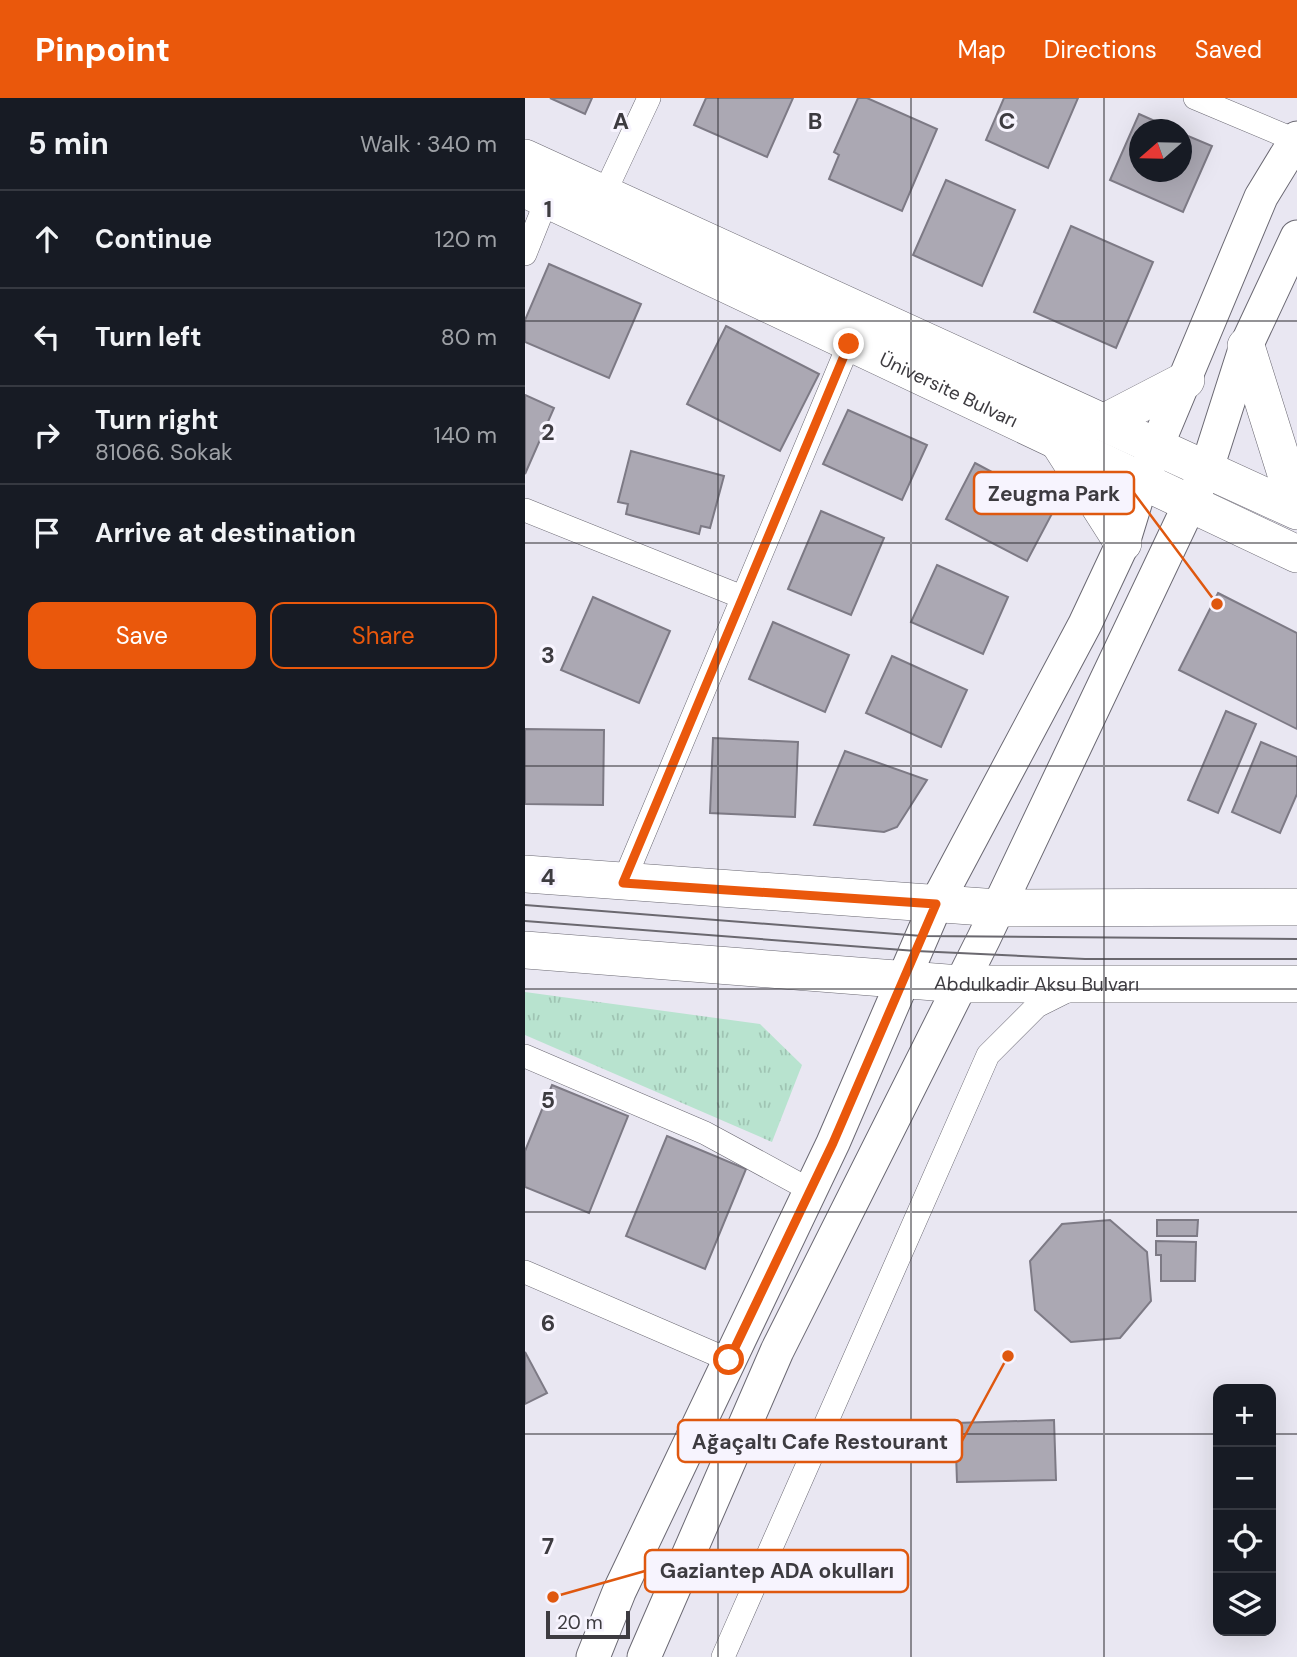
<!DOCTYPE html>
<html lang="en">
<head>
<meta charset="utf-8">
<style>
  :root { --surface:#171b24; --page:#242831; --text:#f1f3f6; --muted:#9ea1a6; --line:#363941; --accent:#ea580c }
  body { margin:0; font-family:"DM Sans",sans-serif; background:var(--page); color:var(--text) }
  .controls { position:absolute; right:21px; bottom:21px; display:grid; overflow:hidden; border-radius:14px; box-shadow:0 7px 28px #0002 }
  .controls button { width:63px; height:63px; display:grid; place-items:center; padding:0; border:0; border-bottom:2px solid var(--line); background:var(--surface); color:var(--text); font:35px sans-serif }
  .compass { position:absolute; left:604px; top:21px; width:63px; height:63px; border-radius:50%; background:var(--surface); box-shadow:0 7px 28px #0002; rotate:250deg }
  .scale { position:absolute; left:21px; bottom:18px; width:84px; box-sizing:border-box; padding-left:7px; border:4px solid #3d3b40; border-top:0; font-size:19px; line-height:24px; white-space:nowrap; color:#3d3b40; -webkit-text-stroke:5px #f7f4fe; paint-order:stroke }
  .stop { position:absolute; width:21px; height:21px; margin:-16px; border:5px solid #ea580c; border-radius:50%; background:#fff }
  .stop.end { background:#ea580c; border-color:#fff; box-shadow:0 2px 7px #0008 }
  .list { margin:0; padding:0; list-style:none }
  h2 { display:flex; justify-content:space-between; align-items:center; height:91px; margin:0; padding:0 28px; font-size:30px }
  h2 small { font-size:23px; font-weight:400; color:var(--muted) }
  .list li { display:grid; grid-template-columns:46px 1fr auto; gap:21px; align-items:center; box-sizing:border-box; height:98px; padding:0 28px; border-top:2px solid var(--line) }
  .list b { display:block; font-size:26px; white-space:nowrap }
  .list p { margin:0; font-size:23px; white-space:nowrap; color:var(--muted) }
  .list em { font-size:23px; font-style:normal; color:var(--muted) }
  .actions { display:flex; gap:14px; padding:21px 28px }
  .actions a { flex:1; padding:16px 0; border:2px solid var(--accent); border-radius:14px; text-align:center; font-size:24px; color:var(--accent) }
  .actions .main { background:var(--accent); color:#fff }
  .icon { flex:none; width:38px; height:38px; fill:none; stroke:currentColor; stroke-width:2; stroke-linecap:round; stroke-linejoin:round }
  .map { position:relative; flex:none; width:772px; height:1559px; overflow:hidden }
  header { display:flex; align-items:center; gap:42px; box-sizing:border-box; height:98px; padding:0 35px; background:var(--accent); color:#fff }
  header strong { font-size:33px }
  nav { display:flex; gap:38px; margin-inline-start:auto; font-size:24px }
  main { display:flex }
  aside { flex:1; background:var(--surface) }
  .map>svg:first-child { display:block }
  .grass { fill:url(#grass-tufts) }
  .building { fill:#aba8b3; stroke:#7d7a85; stroke-width:2 }
  .lines { fill:none; stroke-linecap:round; stroke-linejoin:round }
  .minor-casing { stroke:#6a6872; stroke-width:24 }
  .secondary-casing { stroke:#6a6872; stroke-width:35 }
  .primary-casing { stroke:#6a6872; stroke-width:38 }
  .minor { stroke:#fff; stroke-width:23 }
  .secondary { stroke:#fff; stroke-width:33 }
  .primary { stroke:#fff; stroke-width:37 }
  .tram { stroke:#6a686f; stroke-width:2 }
  .route { stroke:#ea580c; stroke-width:9 }
  .grid { fill:none; stroke:#3d3b40; stroke-width:2; stroke-opacity:0.55 }
  .labels { text-anchor:middle; stroke-width:6; stroke-linejoin:round; paint-order:stroke }
  .street-label { font-size:19px; fill:#3d3b40; stroke:#f7f4fe }
  .grid-label { font-size:23px; text-anchor:middle; font-weight:bold; fill:#3d3b40; stroke:#f7f4fe; stroke-width:6; stroke-linejoin:round; paint-order:stroke }
  .leader { fill:none; stroke:#df580f; stroke-width:2.5 }
  .callout-dot { fill:#df580f; stroke:#f7f4fe; stroke-width:2.5 }
  .callout { fill:#f7f4fe; stroke:#df580f; stroke-width:2.5 }
  .callout-label { font-size:21px; text-anchor:middle; font-weight:bold; fill:#3d3b40 }
</style>
</head>
<body>
<header>
<strong>Pinpoint</strong>
<nav><a>Map</a><a>Directions</a><a>Saved</a></nav>
</header>
<main>
<aside>
<h2>5 min<small>Walk · 340 m</small></h2>
<ul class="list">
<li><svg class="icon" aria-label="ahead" viewBox="0 0 24 24"><path d="M12 20V5M6 11l6-6 6 6"/></svg><div><b>Continue</b></div><em>120 m</em></li>
<li><svg class="icon" aria-label="left" viewBox="0 0 24 24"><path d="M17 20v-9H6M10 6l-5 5 5 5"/></svg><div><b>Turn left</b></div><em>80 m</em></li>
<li><svg class="icon" aria-label="right" viewBox="0 0 24 24"><path d="M7 20v-9h11M14 6l5 5-5 5"/></svg><div><b>Turn right</b><p>81066. Sokak</p></div><em>140 m</em></li>
<li><svg class="icon" aria-label="arrive" viewBox="0 0 24 24"><path d="M6 21V4h12l-3 4 3 4H6"/></svg><div><b>Arrive at destination</b></div></li>
</ul>
<div class="actions"><a class="main">Save</a><a>Share</a></div>
</aside>
<div class="map">
<svg width="772" height="1559" viewBox="0 0 772 1559">
  <defs>
    <pattern id="grass-tufts" width="24" height="20" patternUnits="userSpaceOnUse" patternTransform="scale(1.75)"><rect width="24" height="20" fill="#b8e3cf"/><path d="M3 7l-1-3M5 7V3M7 7l1-3M15 17l-1-3M17 17v-4M19 17l1-3" fill="none" stroke="#9fc4b3"/></pattern>
  </defs>
  <rect width="100%" height="100%" fill="#e9e7f2"/>
  <polygon class="grass" points="0,894 235,926 277,967 247,1044 0,937"/>
  <g class="building">
    <polygon points="25,0 67,0 60,16"/>
    <polygon points="181,0 268,0 242,59 169,27"/>
    <polygon points="333,0 342,0 412,31 377,113 304,81 314,57 309,54"/>
    <polygon points="479,0 553,0 523,70 461,42"/>
    <polygon points="614,16 650,32 614,32 614,74 656,74 656,35 687,48 658,114 585,82"/>
    <polygon points="421,82 490,112 457,188 388,157"/>
    <polygon points="546,128 628,164 591,250 509,214"/>
    <polygon points="24,166 116,206 84,280 0,244 0,222"/>
    <polygon points="201,228 294,276 255,353 162,306"/>
    <polygon points="0,297 29,310 0,376"/>
    <polygon points="323,312 402,347 377,402 298,366"/>
    <polygon points="106,353 199,378 185,430 176,428 174,436 101,416 103,406 93,404"/>
    <polygon points="450,365 531,408 502,463 421,421"/>
    <polygon points="296,413 359,440 326,517 263,491"/>
    <polygon points="412,467 483,499 458,556 386,524"/>
    <polygon points="693,495 772,535 772,631 654,572"/>
    <polygon points="68,499 145,533 114,605 36,572"/>
    <polygon points="248,524 324,557 300,614 224,581"/>
    <polygon points="367,558 442,592 416,649 341,615"/>
    <polygon points="701,613 731,626 693,715 663,702"/>
    <polygon points="0,631 79,632 78,707 0,706"/>
    <polygon points="188,640 273,644 270,719 185,715"/>
    <polygon points="736,644 772,659 772,696 755,735 707,714"/>
    <polygon points="320,653 402,682 372,729 359,734 289,727"/>
    <polygon points="27,987 103,1018 64,1115 0,1089 0,1053"/>
    <polygon points="142,1038 221,1071 180,1171 101,1138"/>
    <polygon points="585,1122 622,1154 626,1203 595,1240 546,1244 510,1212 505,1163 537,1126"/>
    <polygon points="632,1122 673,1122 672,1138 632,1138"/>
    <polygon points="631,1143 671,1144 670,1183 636,1183 636,1157 631,1157"/>
    <polygon points="0,1254 22,1295 0,1306"/>
    <polygon points="529,1322 531,1382 432,1384 430,1325"/>
  </g>
  <g class="lines">
    <defs>
      <g id="minor">
        <polyline points="670,0 770,42"/>
        <polyline points="79,96 124,0"/>
        <polyline points="0,156 22,101"/>
        <polyline points="0,412 217,499"/>
        <polyline points="98,785 324,246"/>
        <polyline points="0,958 180,1035 285,1092"/>
        <polyline points="0,1174 204,1262"/>
        <polyline points="198,1559 463,957 512,908 548,890"/>
      </g>
      <g id="secondary">
        <polyline points="68,1559 94,1494 308,1045 411,806 560,526 598,445 617,383 736,99 772,40"/>
        <polyline points="119,1559 252,1253 459,840 682,370 721,248 772,139"/>
      </g>
      <g id="primary">
        <polyline points="0,60 772,413"/>
        <path id="s1" d="M0 91 772 456"/>
        <polyline points="721,248 772,411"/>
        <polyline points="580,324 661,282"/>
        <polyline points="535,346 598,445"/>
        <polyline points="0,776 473,810 772,809"/>
        <path id="s2" d="M0 852 435 886H772"/>
      </g>
    </defs>
    <use href="#minor" class="minor-casing"/>
    <use href="#secondary" class="secondary-casing"/>
    <use href="#primary" class="primary-casing"/>
    <use href="#minor" class="minor"/>
    <use href="#secondary" class="secondary"/>
    <use href="#primary" class="primary"/>
    <g class="tram">
      <polyline points="0,807 397,838 772,841"/>
      <polyline points="0,823 391,853 560,861 772,861"/>
    </g>
  </g>
  <g class="lines">
    <polyline class="route" points="204,1262 308,1045 411,806 98,785 324,246"/>
  </g>
  <path class="grid" d="M193 0V1559M386 0V1559M579 0V1559M0 223H772M0 445H772M0 668H772M0 891H772M0 1114H772M0 1336H693M746 1336H772"/>
  <g class="labels">
    <g class="street-label">
      <text dy="7" stroke="none"><textPath href="#s1" startOffset="469">Üniversite Bulvarı</textPath></text>
      <text dy="7" stroke="none"><textPath href="#s2" startOffset="513">Abdulkadir Aksu Bulvarı</textPath></text>
    </g>
  </g>
  <g class="grid-label">
    <text x="96" y="31">A</text>
    <text x="290" y="31">B</text>
    <text x="482" y="31">C</text>
    <text x="23" y="119">1</text>
    <text x="23" y="342">2</text>
    <text x="23" y="565">3</text>
    <text x="23" y="787">4</text>
    <text x="23" y="1010">5</text>
    <text x="23" y="1233">6</text>
    <text x="23" y="1456">7</text>
  </g>
  <path class="leader" d="M692 506L609 395M483 1258L437 1343M28 1499L120 1473"/>
  <g class="callout-dot">
    <circle cx="692" cy="506" r="7"/>
    <circle cx="483" cy="1258" r="7"/>
    <circle cx="28" cy="1499" r="7"/>
  </g>
  <g class="callout">
    <rect x="449" y="374" width="160" height="42" rx="7"/>
    <rect x="153" y="1322" width="284" height="42" rx="7"/>
    <rect x="120" y="1452" width="263" height="42" rx="7"/>
  </g>
  <g class="callout-label">
    <text x="529" y="403">Zeugma Park</text>
    <text x="295" y="1351">Ağaçaltı Cafe Restourant</text>
    <text x="252" y="1480">Gaziantep ADA okulları</text>
  </g>
</svg>
<div class="controls">
<button>+</button>
<button>−</button>
<button><svg class="icon" aria-label="locate" viewBox="0 0 24 24"><circle cx="12" cy="12" r="6"/><path d="M12 2v4M12 18v4M2 12h4M18 12h4"/></svg></button>
<button><svg class="icon" aria-label="layers" viewBox="0 0 24 24"><path d="M12 4l9 5-9 5-9-5zM3 14l9 5 9-5"/></svg></button>
</div>
<svg class="compass" viewBox="-18 -18 36 36"><path d="M0-13l5 13h-10z" fill="#e53935"/><path d="M0 13l5-13h-10z" fill="#9ea1a6"/></svg>
<div class="scale">20 m</div>
<div class="stop" style="left:204px;top:1262px"></div>
<div class="stop end" style="left:324px;top:246px"></div>
</div>
</main>
</body>
</html>
